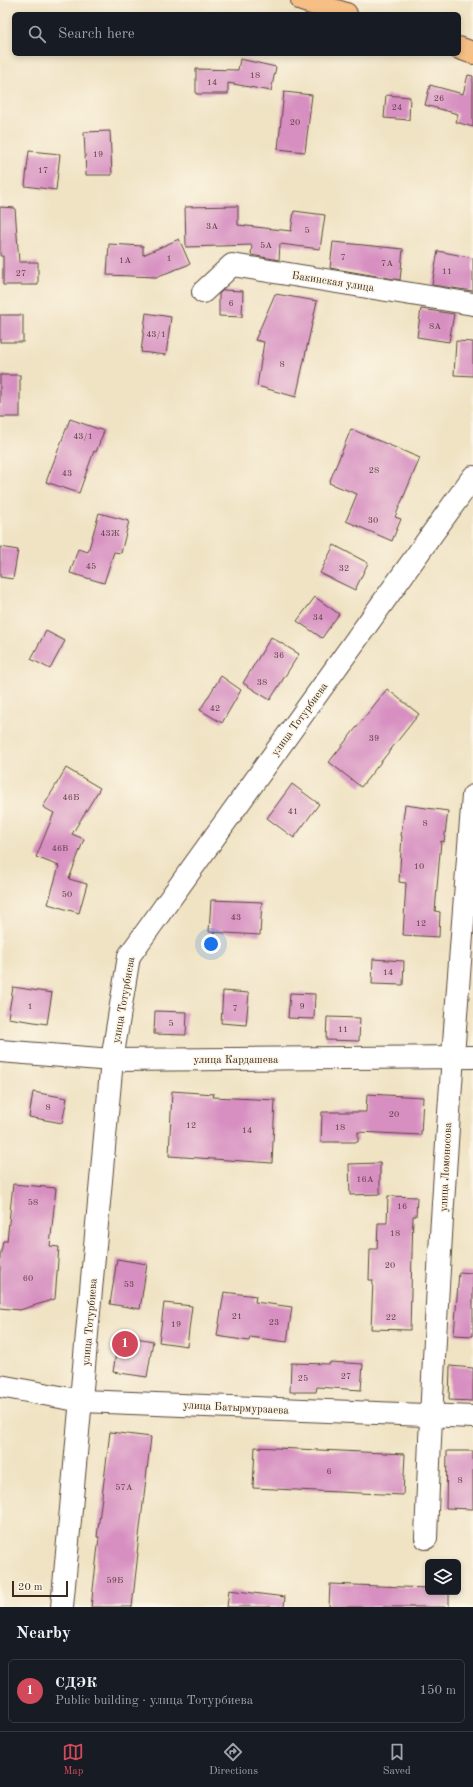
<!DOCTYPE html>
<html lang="en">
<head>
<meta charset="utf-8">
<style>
  :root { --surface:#171b24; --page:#20242c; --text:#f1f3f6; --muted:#9ea1a6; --line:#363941; --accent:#d1495b }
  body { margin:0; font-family:"Old Standard TT",serif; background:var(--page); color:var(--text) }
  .controls { position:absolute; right:12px; bottom:12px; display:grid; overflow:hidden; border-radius:6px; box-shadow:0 2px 6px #0003 }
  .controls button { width:36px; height:36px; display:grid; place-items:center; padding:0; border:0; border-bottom:1px solid var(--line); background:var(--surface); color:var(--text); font:20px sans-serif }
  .scale { position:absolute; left:12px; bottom:10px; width:56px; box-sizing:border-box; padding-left:4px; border:2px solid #3b2a1e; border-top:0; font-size:11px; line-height:14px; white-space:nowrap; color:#3b2a1e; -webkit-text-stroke:3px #fcf5e5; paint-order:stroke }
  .you { position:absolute; left:211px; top:944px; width:14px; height:14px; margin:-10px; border:3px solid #fff; border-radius:50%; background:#1a73e8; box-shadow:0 0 0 6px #1a73e833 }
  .badge { display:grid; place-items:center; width:26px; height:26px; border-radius:50%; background:var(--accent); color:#fff; font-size:13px; font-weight:700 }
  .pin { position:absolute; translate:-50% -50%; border:2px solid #fff; box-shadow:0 1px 4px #0006 }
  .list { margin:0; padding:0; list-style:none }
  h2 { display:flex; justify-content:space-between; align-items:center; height:52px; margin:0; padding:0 16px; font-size:17px }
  h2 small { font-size:13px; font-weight:400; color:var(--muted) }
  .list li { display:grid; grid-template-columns:26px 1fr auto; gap:12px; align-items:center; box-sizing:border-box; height:64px; margin:0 8px 8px; padding:0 8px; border:1px solid var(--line); border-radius:6px }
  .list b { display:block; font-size:15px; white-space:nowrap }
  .list p { margin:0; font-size:13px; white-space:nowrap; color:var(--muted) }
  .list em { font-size:13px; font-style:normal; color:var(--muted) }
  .icon { flex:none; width:22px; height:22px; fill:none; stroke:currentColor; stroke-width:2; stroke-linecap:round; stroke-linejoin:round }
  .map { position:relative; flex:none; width:473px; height:1607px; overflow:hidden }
  .search { position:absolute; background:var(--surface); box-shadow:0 2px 6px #0003; left:12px; right:12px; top:12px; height:44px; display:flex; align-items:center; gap:10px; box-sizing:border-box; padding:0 14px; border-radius:6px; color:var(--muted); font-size:15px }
  .sheet { height:124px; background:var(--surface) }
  nav { display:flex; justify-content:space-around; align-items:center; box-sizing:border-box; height:56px; border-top:1px solid var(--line); background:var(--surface); font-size:11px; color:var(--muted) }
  nav a { display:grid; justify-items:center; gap:2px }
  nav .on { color:var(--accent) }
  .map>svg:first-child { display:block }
  .building { fill:#d78fc1 }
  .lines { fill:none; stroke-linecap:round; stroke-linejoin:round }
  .minor-casing { stroke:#564637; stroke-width:24 }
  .major-casing { stroke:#564637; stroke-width:24 }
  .minor { stroke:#fff; stroke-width:22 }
  .major { stroke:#f5bf86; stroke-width:22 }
  .labels { text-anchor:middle; stroke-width:3; stroke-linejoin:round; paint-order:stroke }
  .number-label { font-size:9px; fill:#624347 }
  .street-label { font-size:11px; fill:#3b2a1e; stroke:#fcf5e5 }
</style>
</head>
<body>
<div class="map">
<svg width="473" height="1607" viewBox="0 0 473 1607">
  <rect width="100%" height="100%" fill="#fcf5e5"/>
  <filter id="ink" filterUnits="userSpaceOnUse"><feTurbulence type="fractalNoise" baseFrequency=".025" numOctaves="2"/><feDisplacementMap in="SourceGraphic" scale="8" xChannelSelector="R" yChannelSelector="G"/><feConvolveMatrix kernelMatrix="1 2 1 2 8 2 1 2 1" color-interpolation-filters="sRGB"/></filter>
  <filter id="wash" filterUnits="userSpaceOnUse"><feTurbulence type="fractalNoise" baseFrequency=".012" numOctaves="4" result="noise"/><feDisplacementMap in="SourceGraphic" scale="16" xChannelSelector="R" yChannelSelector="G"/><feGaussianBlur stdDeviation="0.9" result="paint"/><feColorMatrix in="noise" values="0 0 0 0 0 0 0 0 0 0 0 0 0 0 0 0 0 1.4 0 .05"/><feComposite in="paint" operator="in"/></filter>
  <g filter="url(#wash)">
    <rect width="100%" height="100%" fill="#f0e3c4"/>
    <g id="blocks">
      <g class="building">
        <polygon points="240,59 276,67 271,91 228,83 228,94 196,94 196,69 238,70"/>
        <polygon points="468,75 473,76 473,127 456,122 458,114 425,105 430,85 463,94"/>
        <polygon points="284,92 312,95 305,152 278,149"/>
        <polygon points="386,95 410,97 409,120 384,118"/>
        <polygon points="110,131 112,175 86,175 84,132"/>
        <polygon points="29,151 60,154 56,190 25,186"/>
        <polygon points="238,206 238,225 291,231 294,211 325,215 320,249 280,244 279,260 251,255 252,245 186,247 185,207"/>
        <polygon points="0,207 15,208 19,262 38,262 38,285 3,285 3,256 0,256"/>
        <polygon points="179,239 190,264 156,277 107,275 109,244 143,246 143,255"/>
        <polygon points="333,242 403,249 400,280 330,268"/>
        <polygon points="438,251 473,258 473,291 432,285"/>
        <polygon points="223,290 243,291 242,317 219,316 219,294"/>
        <polygon points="275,294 317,301 296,397 257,386 264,342 255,340"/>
        <polygon points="421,309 454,314 449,342 417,337"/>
        <polygon points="146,313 171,317 166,355 141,352"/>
        <rect x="0" y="315" width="23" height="27"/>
        <polygon points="456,341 473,342 473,376 454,375"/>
        <rect x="0" y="375" width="20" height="42"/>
        <polygon points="70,419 104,431 96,452 94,451 79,493 46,482"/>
        <polygon points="351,429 420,458 395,517 401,519 392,541 346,521 357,494 329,483"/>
        <polygon points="99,513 129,521 121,553 114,552 104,583 70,573 78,549 88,552"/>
        <polygon points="334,545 368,563 355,590 320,573"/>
        <polygon points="0,547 18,550 13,579 0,577"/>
        <polygon points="315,597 339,614 322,638 297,621"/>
        <polygon points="46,631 65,641 50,669 31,659"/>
        <polygon points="271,637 299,654 270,700 243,683"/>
        <polygon points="221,676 241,690 222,723 200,710"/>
        <polygon points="387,689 419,714 361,787 329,762"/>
        <polygon points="66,768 100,788 72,834 84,839 69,879 87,884 79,913 48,904 59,866 36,857 54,813 43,807"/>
        <polygon points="292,784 319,804 294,838 267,818"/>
        <polygon points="405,805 448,811 444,842 441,841 435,911 440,912 439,937 403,935 406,883 399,882 402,836 401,836"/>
        <polygon points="211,900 262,902 260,935 209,932"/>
        <polygon points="373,959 404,961 403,985 372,984"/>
        <polygon points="13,987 52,993 47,1024 8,1018"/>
        <polygon points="223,991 249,993 246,1025 221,1023"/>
        <polygon points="290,993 315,994 314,1019 288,1018"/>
        <polygon points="155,1011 187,1012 186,1035 154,1034"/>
        <polygon points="327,1017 360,1018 359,1041 326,1040"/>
        <polygon points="172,1091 214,1094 213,1097 275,1100 272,1163 169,1156"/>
        <polygon points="33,1092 67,1098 62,1123 29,1117"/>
        <polygon points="367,1094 423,1097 421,1135 358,1132 358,1142 321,1142 322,1112 366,1112"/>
        <polygon points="380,1163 380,1194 350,1195 349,1164"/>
        <polygon points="13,1184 56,1188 50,1246 59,1247 55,1299 20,1310 0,1308 0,1257 3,1241 7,1241"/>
        <polygon points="388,1196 417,1197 416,1216 413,1216 410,1330 371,1329 373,1280 369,1280 370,1249 377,1249 378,1223 387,1223"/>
        <polygon points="117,1259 147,1264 140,1309 110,1304"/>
        <polygon points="459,1272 473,1273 473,1336 454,1335"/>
        <polygon points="224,1292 256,1296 255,1302 292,1307 287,1342 250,1337 249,1341 217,1336"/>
        <polygon points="164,1303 192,1306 187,1346 159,1342"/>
        <polygon points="119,1335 153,1341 147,1377 113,1372"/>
        <polygon points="330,1362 363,1364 361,1390 317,1387 316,1392 290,1392 291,1363 330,1364"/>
        <polygon points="450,1366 473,1368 473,1401 449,1400"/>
        <polygon points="110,1432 151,1437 137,1553 138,1553 132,1607 91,1607 99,1537 97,1537"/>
        <polygon points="255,1447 405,1454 403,1495 253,1488"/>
        <polygon points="447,1451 473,1451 473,1509 446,1508"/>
        <polygon points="330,1584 428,1588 428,1592 449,1592 449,1607 329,1607"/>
        <polygon points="229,1590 285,1597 284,1607 227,1607"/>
      </g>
    </g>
  </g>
  <g filter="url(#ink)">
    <use href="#blocks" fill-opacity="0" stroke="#564637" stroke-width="1"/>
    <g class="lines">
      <defs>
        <g id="minor">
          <polyline points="203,292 232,265 473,304"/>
          <polyline points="0,1051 112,1060 473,1057"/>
          <polyline points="0,1386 82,1401 473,1417"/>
          <path d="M426 1538C435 1290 453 1043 473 796"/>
          <polyline points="62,1607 112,1060 129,956 473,477"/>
        </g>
        <g id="major">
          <polyline points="302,0 346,14"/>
          <polyline points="459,48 473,53"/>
        </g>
      </defs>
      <use href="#minor" class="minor-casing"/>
      <use href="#major" class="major-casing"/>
      <use href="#minor" class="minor"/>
      <use href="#major" class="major"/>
    </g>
  </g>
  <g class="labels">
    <g class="number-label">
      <text x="255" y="78">18</text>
      <text x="212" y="85">14</text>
      <text x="439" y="101">26</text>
      <text x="397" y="110">24</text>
      <text x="295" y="125">20</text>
      <text x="98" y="157">19</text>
      <text x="43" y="173">17</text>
      <text x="212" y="229">3А</text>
      <text x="307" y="233">5</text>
      <text x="266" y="248">5А</text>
      <text x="343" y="260">7</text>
      <text x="169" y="261">1</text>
      <text x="125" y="263">1А</text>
      <text x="387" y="266">7А</text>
      <text x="447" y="274">11</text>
      <text x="21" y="276">27</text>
      <text x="231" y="306">6</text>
      <text x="435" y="329">8А</text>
      <text x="156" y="337">43/1</text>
      <text x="282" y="367">8</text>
      <text x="83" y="439">43/1</text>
      <text x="374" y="473">28</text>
      <text x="67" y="476">43</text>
      <text x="373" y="523">30</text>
      <text x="110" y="536">43Ж</text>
      <text x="91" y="569">45</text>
      <text x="344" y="571">32</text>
      <text x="318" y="620">34</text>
      <text x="279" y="658">36</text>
      <text x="262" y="685">38</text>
      <text x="215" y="711">42</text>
      <text x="374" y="741">39</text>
      <text x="71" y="800">46Б</text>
      <text x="293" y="814">41</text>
      <text x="425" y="826">8</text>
      <text x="60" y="851">46В</text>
      <text x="419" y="869">10</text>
      <text x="67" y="897">50</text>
      <text x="236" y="920">43</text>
      <text x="421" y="926">12</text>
      <text x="388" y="975">14</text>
      <text x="30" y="1009">1</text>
      <text x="302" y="1009">9</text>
      <text x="235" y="1011">7</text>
      <text x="171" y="1026">5</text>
      <text x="343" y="1032">11</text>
      <text x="48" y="1110">8</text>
      <text x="394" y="1117">20</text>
      <text x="191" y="1128">12</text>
      <text x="340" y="1130">18</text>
      <text x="247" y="1133">14</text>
      <text x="365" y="1182">16А</text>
      <text x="33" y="1205">58</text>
      <text x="402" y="1209">16</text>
      <text x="395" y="1236">18</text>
      <text x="390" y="1268">20</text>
      <text x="28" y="1281">60</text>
      <text x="129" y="1287">53</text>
      <text x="237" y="1319">21</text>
      <text x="391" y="1320">22</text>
      <text x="274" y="1325">23</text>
      <text x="176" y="1327">19</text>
      <text x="346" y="1379">27</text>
      <text x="303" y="1381">25</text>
      <text x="329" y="1474">6</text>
      <text x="460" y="1483">8</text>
      <text x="124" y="1490">57А</text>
      <text x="115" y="1583">59Б</text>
    </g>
    <g class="street-label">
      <text transform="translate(333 281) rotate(9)" y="4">Бакинская улица</text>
      <text transform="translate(299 719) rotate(-54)" y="4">улица Тотурбиева</text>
      <text transform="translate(123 1000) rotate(-80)" y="4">улица Тотурбиева</text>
      <text x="236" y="1063">улица Кардашева</text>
      <text transform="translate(445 1167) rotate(-87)" y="4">улица Ломоносова</text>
      <text transform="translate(89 1322) rotate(-85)" y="4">улица Тотурбиева</text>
      <text transform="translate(236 1407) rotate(3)" y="4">улица Батырмурзаева</text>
    </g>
  </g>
</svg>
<div class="controls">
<button><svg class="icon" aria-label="layers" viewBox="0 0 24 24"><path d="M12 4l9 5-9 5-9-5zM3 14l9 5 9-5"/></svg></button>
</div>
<div class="scale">20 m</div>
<div class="you"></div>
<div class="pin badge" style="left:125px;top:1344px">1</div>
<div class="search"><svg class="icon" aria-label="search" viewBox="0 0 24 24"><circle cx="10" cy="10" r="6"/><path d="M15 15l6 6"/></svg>Search here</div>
</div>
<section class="sheet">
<h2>Nearby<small></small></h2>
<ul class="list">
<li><span class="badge">1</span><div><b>СДЭК</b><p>Public building · улица Тотурбиева</p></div><em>150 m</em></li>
</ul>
</section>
<nav>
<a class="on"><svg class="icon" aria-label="map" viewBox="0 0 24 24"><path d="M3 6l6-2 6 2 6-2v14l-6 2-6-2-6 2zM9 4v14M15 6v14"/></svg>Map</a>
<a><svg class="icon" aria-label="directions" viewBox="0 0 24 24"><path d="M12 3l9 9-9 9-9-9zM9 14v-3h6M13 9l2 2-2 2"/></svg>Directions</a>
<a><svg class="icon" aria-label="saved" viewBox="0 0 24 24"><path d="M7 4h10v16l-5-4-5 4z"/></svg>Saved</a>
</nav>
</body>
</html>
